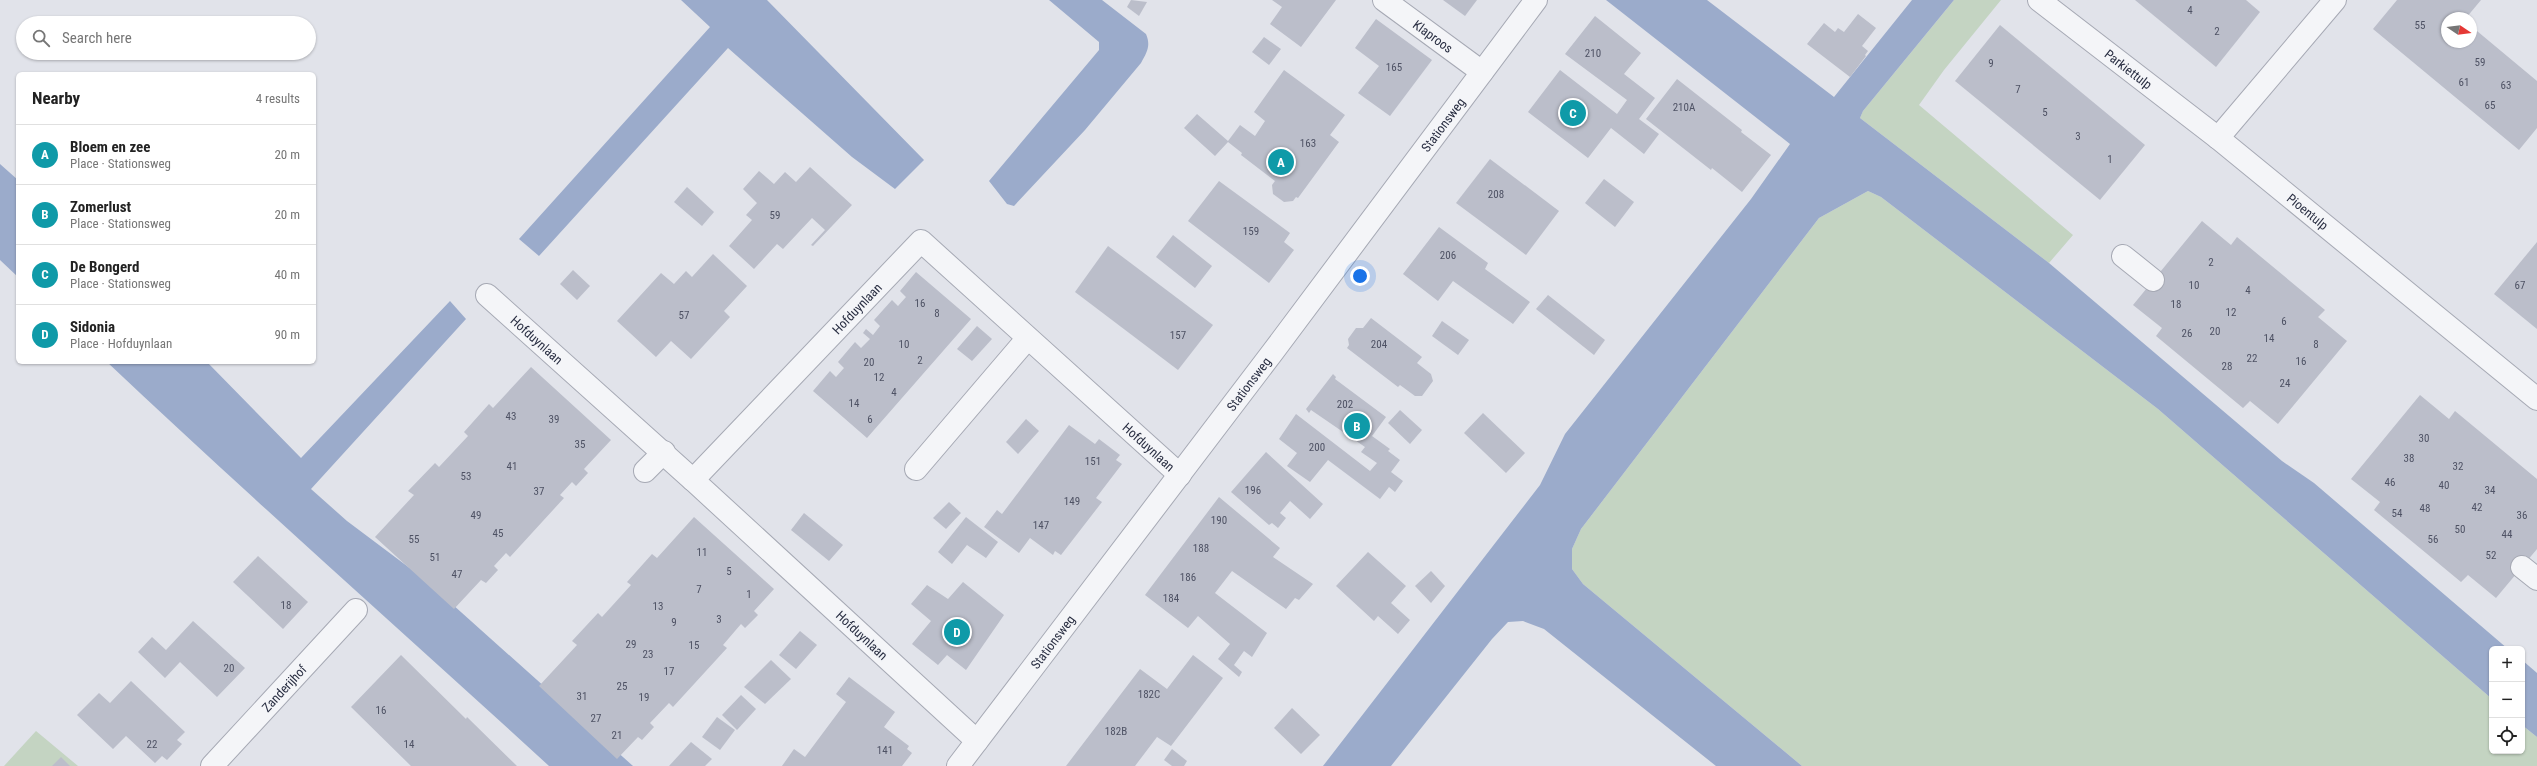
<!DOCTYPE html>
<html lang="en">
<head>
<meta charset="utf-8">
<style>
  :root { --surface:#fff; --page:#f2f2f2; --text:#222; --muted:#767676; --line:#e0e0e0; --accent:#ea580c }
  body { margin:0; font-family:"Roboto Condensed",sans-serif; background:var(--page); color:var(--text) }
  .controls { position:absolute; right:12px; bottom:12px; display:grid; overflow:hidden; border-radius:6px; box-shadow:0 1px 3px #0004 }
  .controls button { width:36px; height:36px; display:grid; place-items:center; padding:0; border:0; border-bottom:1px solid var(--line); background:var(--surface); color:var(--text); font:20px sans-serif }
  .compass { position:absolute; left:2441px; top:12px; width:36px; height:36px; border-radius:50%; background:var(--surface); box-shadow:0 1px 3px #0004; rotate:103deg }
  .you { position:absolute; left:1360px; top:276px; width:14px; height:14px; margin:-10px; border:3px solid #fff; border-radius:50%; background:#1a73e8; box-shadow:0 0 0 6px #1a73e833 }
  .badge { display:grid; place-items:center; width:26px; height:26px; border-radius:50%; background:var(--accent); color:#fff; font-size:13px; font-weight:700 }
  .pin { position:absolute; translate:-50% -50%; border:2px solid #fff; box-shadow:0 1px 4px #0006 }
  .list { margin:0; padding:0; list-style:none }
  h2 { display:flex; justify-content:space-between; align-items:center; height:52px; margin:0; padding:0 16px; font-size:17px }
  h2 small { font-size:13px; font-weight:400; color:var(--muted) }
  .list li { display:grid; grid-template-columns:26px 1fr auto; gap:12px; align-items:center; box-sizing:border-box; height:60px; padding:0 16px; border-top:1px solid var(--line) }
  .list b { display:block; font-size:15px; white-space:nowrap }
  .list p { margin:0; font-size:13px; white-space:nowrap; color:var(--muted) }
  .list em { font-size:13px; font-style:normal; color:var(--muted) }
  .icon { flex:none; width:22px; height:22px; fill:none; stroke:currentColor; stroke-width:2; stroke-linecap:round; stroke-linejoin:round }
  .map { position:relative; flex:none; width:2537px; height:766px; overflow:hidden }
  .search { position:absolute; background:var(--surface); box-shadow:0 1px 3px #0004; left:16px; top:16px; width:300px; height:44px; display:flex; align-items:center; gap:10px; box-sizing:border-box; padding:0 14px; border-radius:22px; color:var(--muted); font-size:15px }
  .panel { position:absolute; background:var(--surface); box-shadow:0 1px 3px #0004; left:16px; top:72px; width:300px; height:292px; border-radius:6px }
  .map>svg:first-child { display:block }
  .green { fill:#c4d4c2 }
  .water { fill:#9babcb }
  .building { fill:#bbbeca }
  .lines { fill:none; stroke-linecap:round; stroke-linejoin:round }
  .minor-casing { stroke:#a6a9b4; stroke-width:24 }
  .minor { stroke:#f4f5f8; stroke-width:22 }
  .labels { text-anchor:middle; stroke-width:3; stroke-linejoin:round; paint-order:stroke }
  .number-label { font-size:11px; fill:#4e5264 }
  .street-label { font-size:13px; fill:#292e42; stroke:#f1f3f7 }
</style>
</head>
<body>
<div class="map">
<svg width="2537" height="766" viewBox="0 0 2537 766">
  <rect width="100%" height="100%" fill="#e1e3ea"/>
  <g class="green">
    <polygon points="1954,0 2001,0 1944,70 1919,105 2073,235 2049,263 1860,118 1863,111"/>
    <polygon points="1868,191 1881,197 2158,409 2492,699 2492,751 2522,751 2522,725 2537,737 2537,766 1802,766 1583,584 1572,569 1572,549 1581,529 1819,218"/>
    <polygon points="36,731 78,766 4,766"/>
  </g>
  <g class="water">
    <polygon points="681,0 767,0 924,160 895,189 852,157 728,48 539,256 519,239 710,27"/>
    <path d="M1049 0H1102L1146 34C1151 46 1147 52 1141 63L1085 130 1014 206 1007 204 989 181 1099 50V42Z"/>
    <polygon points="1606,0 1707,0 1834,97 1912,0 1954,0 1863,111 1860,118 2049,263 2282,461 2314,483 2508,649 2492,649 2492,699 2158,409 1881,197 1868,191 1819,218 1581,529 1572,549 1572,569 1583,584 1802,766 1716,766 1544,629 1523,621 1508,622 1492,639 1391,766 1323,766 1540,485 1565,434 1751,199 1790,144"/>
    <polygon points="0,164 18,180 18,277 0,260"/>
    <path d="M450 301 466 319 311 489 347 521 423 578 633 766H549C402 631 252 499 107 362H207L301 458Z"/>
    <polygon points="2522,660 2537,673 2537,737 2522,725"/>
  </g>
  <g class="building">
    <polygon points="1131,0 1147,2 1139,16 1127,7"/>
    <polygon points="1272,0 1336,0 1301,47 1270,24 1282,7"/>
    <polygon points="1443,0 1477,0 1465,16"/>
    <polygon points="2135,0 2246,0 2260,12 2216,67"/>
    <polygon points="2397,0 2481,0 2466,18 2447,18 2447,42 2471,42 2471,26 2537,81 2537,128 2519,150 2373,29"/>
    <polygon points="1858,14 1876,28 1862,46 1868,51 1865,55 1866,56 1850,77 1807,44 1824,23 1835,32 1838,28 1844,32"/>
    <polygon points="1595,16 1641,53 1624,74 1655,98 1639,119 1659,134 1644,154 1611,128 1588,158 1528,112 1560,70 1617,114 1627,100 1565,54"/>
    <polygon points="1376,19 1432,60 1390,116 1358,93 1379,66 1355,48"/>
    <polygon points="2000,25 2145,145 2100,200 1955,81"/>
    <polygon points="1264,37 1281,49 1269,65 1252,52"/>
    <polygon points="1284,70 1345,115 1330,135 1339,142 1298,198 1296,197 1293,201 1284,202 1273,194 1272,185 1275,181 1241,155 1242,153 1228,142 1215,156 1184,128 1197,114 1228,141 1240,125 1255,136 1265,121 1254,112"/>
    <polygon points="1677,79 1742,130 1741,132 1771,155 1742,192 1712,168 1711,170 1646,119"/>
    <polygon points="1490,159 1559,211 1526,255 1456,203"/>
    <polygon points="810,167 852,205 813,246 811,245 825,230 812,218 783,249 777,244 754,269 729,246 752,220 746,215 757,203 743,189 759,171 774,184 785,172 796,182"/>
    <polygon points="1604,179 1634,202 1615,227 1585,203"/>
    <polygon points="1219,181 1290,233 1284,242 1294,250 1269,283 1188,221"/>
    <polygon points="687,187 714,212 702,226 674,202"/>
    <polygon points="2202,221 2231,245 2237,237 2325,310 2318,317 2347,341 2278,424 2250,401 2243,408 2156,336 2162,328 2133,305"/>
    <polygon points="1439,227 1488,263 1485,269 1530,302 1513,324 1453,281 1438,301 1403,274"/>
    <polygon points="1173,235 1212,266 1195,288 1156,257"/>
    <polygon points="2537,242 2537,329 2494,294"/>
    <polygon points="1108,246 1213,325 1178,370 1075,292"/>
    <polygon points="713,254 747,286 724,311 730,317 691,359 671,341 656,357 617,321 661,273 674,284 686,271 692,277"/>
    <polygon points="573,270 590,286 577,300 560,284"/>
    <polygon points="916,272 971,319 867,438 813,391 830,371 836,377 844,368 838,362 855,342 861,348 870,339 863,333 866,329 873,335 880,326 874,320 892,300 898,306 906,297 900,291"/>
    <polygon points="1548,295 1605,340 1594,355 1536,309"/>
    <polygon points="1371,318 1422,357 1417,363 1431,374 1433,381 1422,396 1415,396 1400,385 1398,387 1347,348 1349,345 1348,339 1356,328 1363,328"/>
    <polygon points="1442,321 1469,340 1458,355 1432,336"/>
    <polygon points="977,326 992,339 972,361 957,349"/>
    <polygon points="531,367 611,440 584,469 588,473 576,486 572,482 560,495 564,498 510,557 506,553 494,566 498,570 486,583 481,580 454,609 375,537 414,495 408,491 435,463 439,467 468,436 464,432 489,404 493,408"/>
    <polygon points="1333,374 1336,377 1335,379 1386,417 1372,436 1390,449 1388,451 1400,460 1391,472 1403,481 1395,492 1389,487 1380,499 1328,460 1310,482 1287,466 1297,453 1279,439 1296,414 1370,471 1377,463 1361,452 1365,447 1311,410 1309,413 1306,409"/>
    <polygon points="2420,395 2449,419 2455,411 2537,479 2537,549 2496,598 2468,575 2461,582 2374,510 2380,502 2351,479"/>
    <polygon points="1400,410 1422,430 1410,444 1388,423"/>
    <polygon points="1483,413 1525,453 1506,473 1464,433"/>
    <polygon points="1026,419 1039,431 1018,454 1006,442"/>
    <polygon points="1069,425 1095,444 1099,439 1120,455 1116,460 1122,464 1096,498 1102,502 1061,555 1055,551 1053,555 1030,538 1019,553 984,527 997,510 1002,514"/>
    <polygon points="1266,452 1323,504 1310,519 1290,501 1280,513 1286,518 1278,528 1272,523 1269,525 1231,492"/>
    <polygon points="1219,497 1280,548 1273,557 1313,584 1299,600 1295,598 1286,609 1232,571 1215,593 1267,633 1252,657 1244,651 1234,665 1242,672 1239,677 1218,659 1230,644 1198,616 1188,628 1145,595"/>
    <polygon points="949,502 961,513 946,529 933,518"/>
    <polygon points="804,513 843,545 829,561 791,530"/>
    <polygon points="694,517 774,589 754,611 758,615 745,628 741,624 723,645 727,648 673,707 669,703 650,723 654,727 642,740 638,737 617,759 539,686 577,645 572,641 598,613 602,617 631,585 627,582 652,554 657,558"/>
    <polygon points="966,517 998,542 986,558 967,545 952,564 938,552"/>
    <polygon points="1368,552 1406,586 1391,603 1410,620 1398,634 1378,616 1374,621 1336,586"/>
    <polygon points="258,556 308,602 283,629 233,582"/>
    <polygon points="1431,571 1445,586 1431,603 1415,586"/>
    <polygon points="963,582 1004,615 966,670 947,655 938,665 912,644 931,621 911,604 927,585 948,599"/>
    <polygon points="193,621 245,668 217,697 180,662 165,678 138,652 152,637 166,650"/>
    <polygon points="800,631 817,645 796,669 779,655"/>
    <polygon points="401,655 466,719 467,717 517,766 411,766 351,707"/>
    <polygon points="1193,655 1223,678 1171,746 1157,737 1135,766 1066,766 1140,669 1167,689"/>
    <polygon points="771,660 791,679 765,704 744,687"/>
    <polygon points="849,677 895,712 884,727 909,746 907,749 912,753 902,766 782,766 794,749 805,757 846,702 836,694"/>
    <polygon points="131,681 185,732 177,740 182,744 167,760 162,756 155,763 126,736 113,749 77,715 99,693 110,703"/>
    <polygon points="741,695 756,709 737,730 722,715"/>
    <polygon points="1292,708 1320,735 1301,754 1274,728"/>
    <polygon points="717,717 735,730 720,750 702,737"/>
    <polygon points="691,742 712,759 705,766 669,766"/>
    <polygon points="1172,749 1187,761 1184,766 1172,766 1164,760"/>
    <polygon points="61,757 70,766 52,766"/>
  </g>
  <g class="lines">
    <defs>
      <g id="minor">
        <path id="s1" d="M1384 0 1482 72"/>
        <path id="s2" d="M2039 0 2218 138 2537 399"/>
        <polyline points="2218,138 2335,0"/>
        <polyline points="2123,256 2153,280"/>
        <path id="s3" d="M487 295 693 480"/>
        <polyline points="916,469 1027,339"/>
        <polyline points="645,471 664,452"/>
        <polyline points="2522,567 2537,579"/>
        <path id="s4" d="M977 741 693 480 921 241 1180 475"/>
        <path id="s5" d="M212 766 356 610"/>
        <path id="s6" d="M958 766 1272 353 1536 0"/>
      </g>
    </defs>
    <use href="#minor" class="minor-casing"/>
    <use href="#minor" class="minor"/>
  </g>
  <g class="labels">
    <g class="number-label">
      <text x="2190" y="14">4</text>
      <text x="2420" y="29">55</text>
      <text x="2217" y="35">2</text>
      <text x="1593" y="57">210</text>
      <text x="2480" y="66">59</text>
      <text x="1991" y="67">9</text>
      <text x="1394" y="71">165</text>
      <text x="2464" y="86">61</text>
      <text x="2506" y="89">63</text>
      <text x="2018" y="93">7</text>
      <text x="2490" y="109">65</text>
      <text x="1684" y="111">210A</text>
      <text x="2045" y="116">5</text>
      <text x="2078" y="140">3</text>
      <text x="1308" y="147">163</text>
      <text x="2110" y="163">1</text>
      <text x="1496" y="198">208</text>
      <text x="775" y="219">59</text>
      <text x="1251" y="235">159</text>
      <text x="1448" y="259">206</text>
      <text x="2211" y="266">2</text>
      <text x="2194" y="289">10</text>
      <text x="2520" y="289">67</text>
      <text x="2248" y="294">4</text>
      <text x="920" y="307">16</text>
      <text x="2176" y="308">18</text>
      <text x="2231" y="316">12</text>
      <text x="937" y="317">8</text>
      <text x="684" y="319">57</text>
      <text x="2284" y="325">6</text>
      <text x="2215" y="335">20</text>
      <text x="2187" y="337">26</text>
      <text x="1178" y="339">157</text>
      <text x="2269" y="342">14</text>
      <text x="904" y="348">10</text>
      <text x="1379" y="348">204</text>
      <text x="2316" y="348">8</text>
      <text x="2252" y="362">22</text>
      <text x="920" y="364">2</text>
      <text x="2301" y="365">16</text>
      <text x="869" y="366">20</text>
      <text x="2227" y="370">28</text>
      <text x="879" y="381">12</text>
      <text x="2285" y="387">24</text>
      <text x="894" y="396">4</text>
      <text x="854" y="407">14</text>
      <text x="1345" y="408">202</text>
      <text x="511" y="420">43</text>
      <text x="554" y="423">39</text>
      <text x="870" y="423">6</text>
      <text x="2424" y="442">30</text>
      <text x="580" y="448">35</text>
      <text x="1317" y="451">200</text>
      <text x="2409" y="462">38</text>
      <text x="1093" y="465">151</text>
      <text x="512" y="470">41</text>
      <text x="2458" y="470">32</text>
      <text x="466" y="480">53</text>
      <text x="2390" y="486">46</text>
      <text x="2444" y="489">40</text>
      <text x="1253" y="494">196</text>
      <text x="2490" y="494">34</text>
      <text x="539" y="495">37</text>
      <text x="1072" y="505">149</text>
      <text x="2477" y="511">42</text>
      <text x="2425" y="512">48</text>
      <text x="2397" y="517">54</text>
      <text x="476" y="519">49</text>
      <text x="2522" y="519">36</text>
      <text x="1219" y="524">190</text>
      <text x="1041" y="529">147</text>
      <text x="2460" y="533">50</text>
      <text x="498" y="537">45</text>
      <text x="2507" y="538">44</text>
      <text x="414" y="543">55</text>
      <text x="2433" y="543">56</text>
      <text x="1201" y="552">188</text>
      <text x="702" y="556">11</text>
      <text x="2491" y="559">52</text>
      <text x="435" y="561">51</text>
      <text x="729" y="575">5</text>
      <text x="457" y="578">47</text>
      <text x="1188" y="581">186</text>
      <text x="699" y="593">7</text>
      <text x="749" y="598">1</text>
      <text x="1171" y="602">184</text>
      <text x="286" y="609">18</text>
      <text x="658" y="610">13</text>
      <text x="719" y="623">3</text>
      <text x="674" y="626">9</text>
      <text x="631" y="648">29</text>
      <text x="694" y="649">15</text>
      <text x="648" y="658">23</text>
      <text x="229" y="672">20</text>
      <text x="669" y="675">17</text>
      <text x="622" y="690">25</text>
      <text x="1149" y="698">182C</text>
      <text x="582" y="700">31</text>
      <text x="644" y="701">19</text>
      <text x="381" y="714">16</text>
      <text x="596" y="722">27</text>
      <text x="1116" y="735">182B</text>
      <text x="617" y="739">21</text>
      <text x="152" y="748">22</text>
      <text x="409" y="748">14</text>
      <text x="885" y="754">141</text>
    </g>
    <g class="street-label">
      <text dy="5" stroke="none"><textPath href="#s1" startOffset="61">Klaproos</textPath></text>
      <text dy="5" stroke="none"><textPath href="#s2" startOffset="113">Parkiettulp</textPath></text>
      <text dy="5" stroke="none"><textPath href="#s6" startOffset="804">Stationsweg</textPath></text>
      <text dy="5" stroke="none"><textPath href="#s2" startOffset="342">Pioentulp</textPath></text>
      <text dy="5" stroke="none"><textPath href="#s4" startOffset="623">Hofduynlaan</textPath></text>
      <text dy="5" stroke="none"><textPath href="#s3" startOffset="67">Hofduynlaan</textPath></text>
      <text dy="5" stroke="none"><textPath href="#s6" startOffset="480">Stationsweg</textPath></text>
      <text dy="5" stroke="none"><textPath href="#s4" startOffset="1023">Hofduynlaan</textPath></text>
      <text transform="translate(862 635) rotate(43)" y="5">Hofduynlaan</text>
      <text dy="5" stroke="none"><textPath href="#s6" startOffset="156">Stationsweg</textPath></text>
      <text dy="5" stroke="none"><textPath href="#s5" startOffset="106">Zanderijhof</textPath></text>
    </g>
  </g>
</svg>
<div class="controls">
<button>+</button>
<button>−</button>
<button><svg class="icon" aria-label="locate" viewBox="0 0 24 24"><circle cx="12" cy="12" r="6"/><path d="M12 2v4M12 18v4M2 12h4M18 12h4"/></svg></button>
</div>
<svg class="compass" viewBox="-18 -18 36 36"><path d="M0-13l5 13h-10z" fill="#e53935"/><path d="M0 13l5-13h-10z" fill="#767676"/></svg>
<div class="you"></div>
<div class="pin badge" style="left:1281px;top:162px;background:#0f9aa8">A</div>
<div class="pin badge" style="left:1357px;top:426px;background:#0f9aa8">B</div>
<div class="pin badge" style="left:1573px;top:113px;background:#0f9aa8">C</div>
<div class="pin badge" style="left:957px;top:632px;background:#0f9aa8">D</div>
<div class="search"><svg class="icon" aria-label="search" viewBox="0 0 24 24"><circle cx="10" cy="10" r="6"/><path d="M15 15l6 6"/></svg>Search here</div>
<section class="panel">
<h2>Nearby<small>4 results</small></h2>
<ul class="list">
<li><span class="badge" style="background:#0f9aa8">A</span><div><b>Bloem en zee</b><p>Place · Stationsweg</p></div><em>20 m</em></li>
<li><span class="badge" style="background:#0f9aa8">B</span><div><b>Zomerlust</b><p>Place · Stationsweg</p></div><em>20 m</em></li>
<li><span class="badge" style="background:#0f9aa8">C</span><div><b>De Bongerd</b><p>Place · Stationsweg</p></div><em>40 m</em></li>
<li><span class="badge" style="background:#0f9aa8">D</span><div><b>Sidonia</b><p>Place · Hofduynlaan</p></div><em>90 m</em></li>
</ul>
</section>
</div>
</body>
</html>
